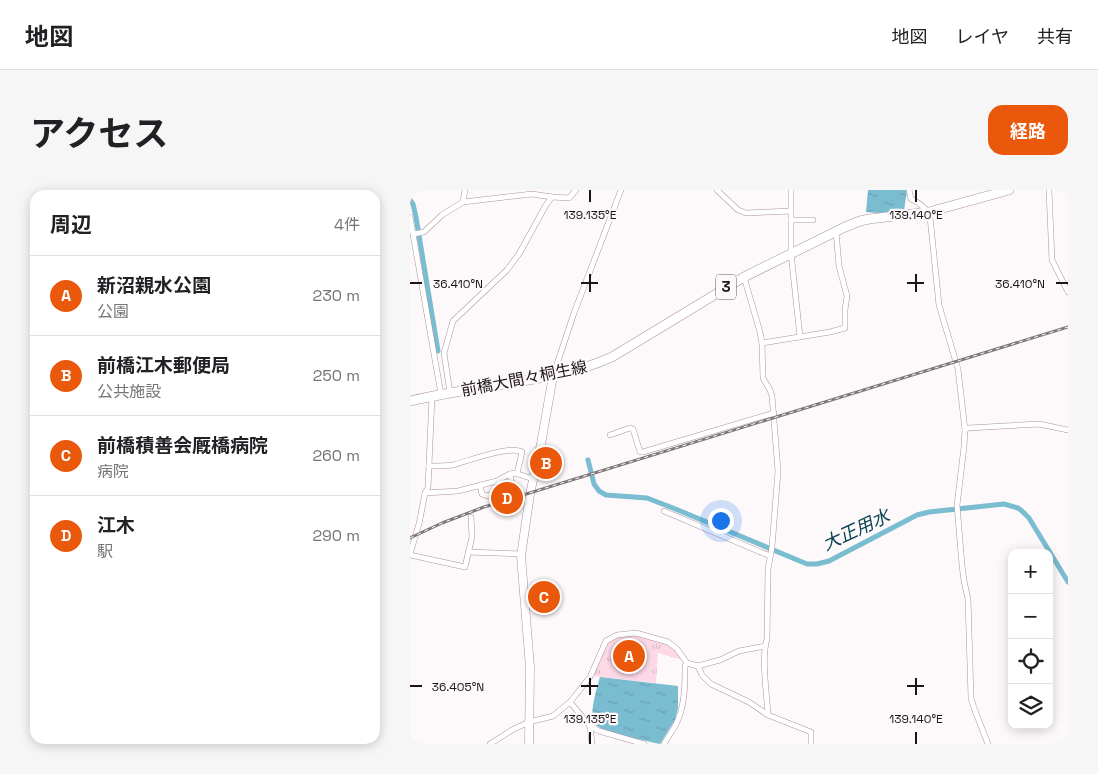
<!DOCTYPE html>
<html lang="ja">
<head>
<meta charset="utf-8">
<style>
  :root { --surface:#fff; --page:#f6f6f6; --text:#202124; --muted:#757577; --line:#e0e0e0; --accent:#ea580c }
  body { margin:0; font-family:"Space Grotesk","Noto Sans JP",sans-serif; background:var(--page); color:var(--text) }
  .controls { position:absolute; right:15px; bottom:15px; display:grid; overflow:hidden; border-radius:10px; box-shadow:0 2px 12px #0003 }
  .controls button { width:45px; height:45px; display:grid; place-items:center; padding:0; border:0; border-bottom:1px solid var(--line); background:var(--surface); color:var(--text); font:25px sans-serif }
  .you { position:absolute; left:310px; top:330px; width:18px; height:18px; margin:-12px; border:4px solid #fff; border-radius:50%; background:#1a73e8; box-shadow:0 0 0 8px #1a73e833 }
  .badge { display:grid; place-items:center; width:32px; height:32px; border-radius:50%; background:var(--accent); color:#fff; font-size:16px; font-weight:700 }
  .pin { position:absolute; translate:-50% -50%; border:2px solid #fff; box-shadow:0 1px 5px #0006 }
  .list { margin:0; padding:0; list-style:none }
  h2 { display:flex; justify-content:space-between; align-items:center; height:65px; margin:0; padding:0 20px; font-size:21px }
  h2 small { font-size:16px; font-weight:400; color:var(--muted) }
  .list li { display:grid; grid-template-columns:32px 1fr auto; gap:15px; align-items:center; box-sizing:border-box; height:80px; padding:0 20px; border-top:1px solid var(--line) }
  .list b { display:block; font-size:19px; white-space:nowrap }
  .list p { margin:0; font-size:16px; white-space:nowrap; color:var(--muted) }
  .list em { font-size:16px; font-style:normal; color:var(--muted) }
  .icon { flex:none; width:28px; height:28px; fill:none; stroke:currentColor; stroke-width:2; stroke-linecap:round; stroke-linejoin:round }
  .map { position:relative; flex:none; width:658px; height:554px; overflow:hidden; border-radius:15px }
  header { display:flex; align-items:center; gap:30px; box-sizing:border-box; height:70px; padding:0 25px; background:var(--surface); border-bottom:1px solid var(--line) }
  header strong { font-size:24px }
  nav { display:flex; gap:28px; margin-inline-start:auto; font-size:18px }
  .intro { display:flex; align-items:center; justify-content:space-between; box-sizing:border-box; height:120px; padding:0 30px }
  h1 { margin:0; font-size:35px }
  .button { padding:12px 22px; border-radius:15px; background:var(--accent); color:#fff; font-size:18px; font-weight:700 }
  main { display:flex; gap:30px; padding:0 30px }
  aside { flex:1; background:var(--surface); border-radius:15px; box-shadow:0 2px 12px #0003 }
  .map>svg:first-child { display:block }
  .park { fill:url(#park-tufts) }
  .water { fill:url(#water-ripples) }
  .lines { fill:none; stroke-linecap:round; stroke-linejoin:round }
  .canal { stroke:#7abcd0; stroke-width:5 }
  .street-casing { stroke:#ab939d; stroke-width:6 }
  .secondary-casing { stroke:#ab939d; stroke-width:9 }
  .primary-casing { stroke:#ab939d; stroke-width:10 }
  .street { stroke:#fff; stroke-width:5 }
  .secondary { stroke:#fff; stroke-width:8 }
  .primary { stroke:#fff; stroke-width:9 }
  .rail-casing { stroke:#7e777a; stroke-width:3 }
  .rail { stroke:#fdf8fa; stroke-width:1; stroke-dasharray:4; stroke-linecap:butt }
  .ticks { fill:none; stroke:#1d1418; stroke-width:2 }
  .labels { text-anchor:middle; stroke-width:4.5; stroke-linejoin:round; paint-order:stroke }
  .shield { fill:#fdf8fa; stroke:#60585c; stroke-width:1 }
  .shield-label { font-size:15px; font-weight:bold; fill:#1d1418 }
  .street-label { font-size:16px; fill:#1d1418; stroke:#fdf8fa }
  .water-label { font-size:18px; font-style:italic; fill:#064351; stroke:#fdf8fa }
  .ticks-label { font-size:12px; text-anchor:middle; fill:#1d1418; stroke:#fdf8fa; stroke-width:4.5; stroke-linejoin:round; paint-order:stroke }
</style>
</head>
<body>
<header>
<strong>地図</strong>
<nav><a>地図</a><a>レイヤ</a><a>共有</a></nav>
</header>
<div class="intro"><h1>アクセス</h1><a class="button">経路</a></div>
<main>
<aside>
<h2>周辺<small>4件</small></h2>
<ul class="list">
<li><span class="badge">A</span><div><b>新沼親水公園</b><p>公園</p></div><em>230 m</em></li>
<li><span class="badge">B</span><div><b>前橋江木郵便局</b><p>公共施設</p></div><em>250 m</em></li>
<li><span class="badge">C</span><div><b>前橋積善会厩橋病院</b><p>病院</p></div><em>260 m</em></li>
<li><span class="badge">D</span><div><b>江木</b><p>駅</p></div><em>290 m</em></li>
</ul>
</aside>
<div class="map">
<svg width="658" height="554" viewBox="0 0 658 554">
  <defs>
    <pattern id="park-tufts" width="24" height="20" patternUnits="userSpaceOnUse" patternTransform="scale(1.25)"><rect width="24" height="20" fill="#fdd9e8"/><path d="M3 7l-1-3M5 7V3M7 7l1-3M15 17l-1-3M17 17v-4M19 17l1-3" fill="none" stroke="#d8b9c6"/></pattern>
    <pattern id="water-ripples" width="26" height="14" patternUnits="userSpaceOnUse" patternTransform="scale(1.25)"><rect width="26" height="14" fill="#7abcd0"/><path d="M2 4q2-2 4 0t4 0M15 11q2-2 4 0t4 0" fill="none" stroke="#69a1b2"/></pattern>
  </defs>
  <rect width="100%" height="100%" fill="#fdf8fa"/>
  <polygon class="park" points="226,445 258,454 266,460 273,470 248,463 246,493 183,486 197,452 208,447"/>
  <g class="water">
    <polygon points="458,0 497,0 494,21 470,23 456,22"/>
    <path d="M190 487 268 496V518L265 530 250 554C238 551 190 543 184 533 179 524 187 497 190 487Z"/>
  </g>
  <g class="lines">
    <g class="canal">
      <polyline points="0,10 3,14 6,27 28,161"/>
      <polyline points="178,270 184,294 189,301 196,305 237,308 263,318 397,374 407,374 419,371 507,325 519,322 594,314 608,318 612,321 619,328 658,392"/>
    </g>
    <defs>
      <g id="street">
        <polyline points="307,0 328,20 336,23 381,21"/>
        <polyline points="381,0 381,63 390,147"/>
        <path d="M499 0 501 9C508 12 518 19 520 27L529 115 548 179 555 240 554 257 547 315 552 375 554 391 558 409 561 508 564 518 578 554"/>
        <polyline points="639,0 642,70 658,102"/>
        <polyline points="53,12 55,0"/>
        <polyline points="0,27 31,204"/>
        <polyline points="381,30 403,30"/>
        <polyline points="4,44 14,42 32,25 53,12 122,4 142,7 159,8 166,0"/>
        <path d="M334 87 350 142 352 153 353 188 360 200 362 206 368 281 362 357 358 379 357 449C351 468 357 504 358 525L401 542V554"/>
        <polyline points="352,153 420,142 435,138 435,120 437,106 429,76 426,41"/>
        <polyline points="143,186 164,123 211,0"/>
        <polyline points="40,203 34,163 43,131 97,80 109,64 136,15 142,7"/>
        <polyline points="555,240 558,238 629,234 658,240"/>
        <polyline points="200,245 220,238 223,239 230,262 233,262 364,223"/>
        <path d="M19 276C27 276 35 276 43 275 58 271 99 255 112 262L107 284"/>
        <polyline points="100,284 103,300"/>
        <polyline points="70,295 72,304 77,306 90,301 92,297 90,290"/>
        <polyline points="15,303 48,301 87,291 100,284 105,283 123,289"/>
        <polyline points="254,321 360,366"/>
        <polyline points="58,362 111,364"/>
        <polyline points="0,364 9,334 15,303 18,298 22,206"/>
        <polyline points="0,365 55,377 62,347 61,327"/>
        <polyline points="288,476 292,485 301,494 339,512 358,525"/>
        <polyline points="160,512 180,536 189,541 234,554"/>
        <polyline points="180,536 182,554"/>
        <polyline points="80,554 102,540 119,532 143,526 160,512 180,487 196,451 207,445 226,443 258,452 267,459 277,473 288,476 310,470 329,461 355,456"/>
        <path d="M254 554C259 545 266 537 269 527 275 511 275 493 275 476L277 473"/>
      </g>
      <polyline id="secondary" points="119,554 120,477 111,366 120,304 131,254 143,186"/>
      <path id="primary" d="M0 211C31 204 63 199 94 194 133 188 166 183 202 167L334 87 435 37 450 31 459 29 519 22 599 0"/>
    </defs>
    <use href="#street" class="street-casing"/>
    <use href="#secondary" class="secondary-casing"/>
    <use href="#primary" class="primary-casing"/>
    <use href="#street" class="street"/>
    <use href="#secondary" class="secondary"/>
    <use href="#primary" class="primary"/>
    <defs>
      <polyline id="rail" points="0,348 32,333 74,317 658,137"/>
    </defs>
    <use href="#rail" class="rail-casing"/>
    <use href="#rail" class="rail"/>
  </g>
  <path class="ticks" d="M180 0V12M506 0V12M180 84V102M506 84V102M0 93H12M171 93H188M497 93H514M646 93H658M180 488V505M506 488V505M0 496H12M171 496H188M497 496H514M180 542V554M506 542V554"/>
  <g class="labels">
    <rect class="shield" x="306" y="84.5" width="20" height="25" rx="4"/>
    <g class="shield-label">
      <text x="316" y="102">3</text>
    </g>
    <g class="street-label">
      <text transform="translate(114 188) rotate(-11)" y="6">前橋大間々桐生線</text>
    </g>
    <g class="water-label">
      <text transform="translate(446 340) rotate(-25)" y="6">大正用水</text>
    </g>
  </g>
  <g class="ticks-label">
    <text x="180" y="29">139.135°E</text>
    <text x="506" y="29">139.140°E</text>
    <text x="48" y="98">36.410°N</text>
    <text x="610" y="98">36.410°N</text>
    <text x="48" y="501">36.405°N</text>
    <text x="180" y="533">139.135°E</text>
    <text x="506" y="533">139.140°E</text>
  </g>
</svg>
<div class="controls">
<button>+</button>
<button>−</button>
<button><svg class="icon" aria-label="locate" viewBox="0 0 24 24"><circle cx="12" cy="12" r="6"/><path d="M12 2v4M12 18v4M2 12h4M18 12h4"/></svg></button>
<button><svg class="icon" aria-label="layers" viewBox="0 0 24 24"><path d="M12 4l9 5-9 5-9-5zM3 14l9 5 9-5"/></svg></button>
</div>
<div class="you"></div>
<div class="pin badge" style="left:219px;top:466px">A</div>
<div class="pin badge" style="left:136px;top:273px">B</div>
<div class="pin badge" style="left:134px;top:407px">C</div>
<div class="pin badge" style="left:97px;top:308px">D</div>
</div>
</main>
</body>
</html>
